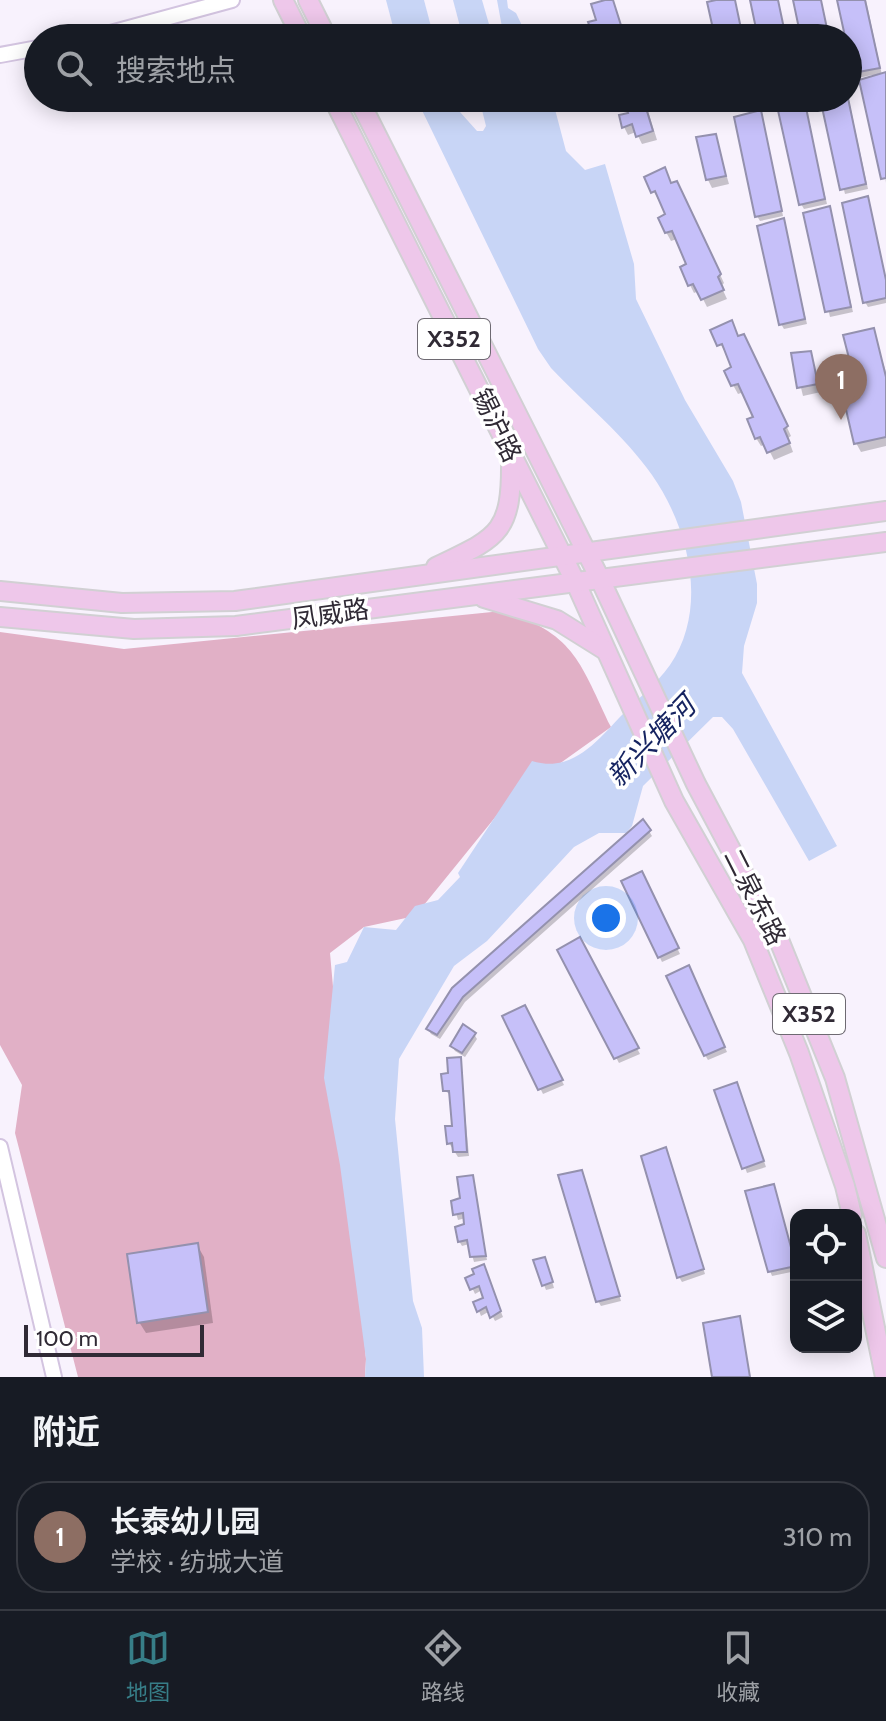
<!DOCTYPE html>
<html lang="zh">
<head>
<meta charset="utf-8">
<style>
  :root { --surface:#171b24; --page:#242831; --text:#f1f3f6; --muted:#9ea1a6; --line:#363941; --accent:#377e88 }
  body { margin:0; font-family:Cabin,"Noto Sans SC",sans-serif; background:var(--page); color:var(--text) }
  .controls { position:absolute; right:24px; bottom:24px; display:grid; overflow:hidden; border-radius:16px; box-shadow:0 4px 20px #0003 }
  .controls button { width:72px; height:72px; display:grid; place-items:center; padding:0; border:0; border-bottom:2px solid var(--line); background:var(--surface); color:var(--text); font:40px sans-serif }
  .scale { position:absolute; left:24px; bottom:20px; width:180px; box-sizing:border-box; padding-left:8px; border:4px solid #302a35; border-top:0; font-size:22px; line-height:28px; white-space:nowrap; color:#302a35; -webkit-text-stroke:6px #fff; paint-order:stroke }
  .you { position:absolute; left:606px; top:918px; width:28px; height:28px; margin:-20px; border:6px solid #fff; border-radius:50%; background:#1a73e8; box-shadow:0 0 0 12px #1a73e833 }
  .badge { display:grid; place-items:center; width:52px; height:52px; border-radius:50%; background:var(--accent); color:#fff; font-size:26px; font-weight:700 }
  .pin { position:absolute; translate:-50% -66px; filter:drop-shadow(0 2px 4px #0008) }
  .pin::after { content:''; position:absolute; top:42px; width:28px; height:24px; background:inherit; clip-path:polygon(0 0,100% 0,50% 100%) }
  .list { margin:0; padding:0; list-style:none }
  h2 { display:flex; justify-content:space-between; align-items:center; height:104px; margin:0; padding:0 32px; font-size:34px }
  h2 small { font-size:26px; font-weight:400; color:var(--muted) }
  .list li { display:grid; grid-template-columns:52px 1fr auto; gap:24px; align-items:center; box-sizing:border-box; height:112px; margin:0 16px 16px; padding:0 16px; border:2px solid var(--line); border-radius:32px }
  .list b { display:block; font-size:30px; white-space:nowrap }
  .list p { margin:0; font-size:26px; white-space:nowrap; color:var(--muted) }
  .list em { font-size:26px; font-style:normal; color:var(--muted) }
  .icon { flex:none; width:44px; height:44px; fill:none; stroke:currentColor; stroke-width:2; stroke-linecap:round; stroke-linejoin:round }
  .map { position:relative; flex:none; width:886px; height:1377px; overflow:hidden }
  .search { position:absolute; background:var(--surface); box-shadow:0 4px 20px #0003; left:24px; right:24px; top:24px; height:88px; display:flex; align-items:center; gap:20px; box-sizing:border-box; padding:0 28px; border-radius:44px; color:var(--muted); font-size:30px }
  .sheet { height:232px; background:var(--surface) }
  nav { display:flex; justify-content:space-around; align-items:center; box-sizing:border-box; height:112px; border-top:2px solid var(--line); background:var(--surface); font-size:22px; color:var(--muted) }
  nav a { display:grid; justify-items:center; gap:4px }
  nav .on { color:var(--accent) }
  .map>svg:first-child { display:block }
  .green { fill:#e1b0c6 }
  .water { fill:#c8d5f6 }
  .shadow { fill:#0003 }
  .building { fill:#c6c0f9; stroke:#9491ae; stroke-width:2 }
  .lines { fill:none; stroke-linecap:round; stroke-linejoin:round }
  .minor-casing { stroke:#d3c4e0; stroke-width:18 }
  .major-casing { stroke:#d1d0d3; stroke-width:22 }
  .minor { stroke:#fff; stroke-width:14 }
  .major { stroke:#eec7ea; stroke-width:18 }
  .labels { text-anchor:middle; stroke-width:7; stroke-linejoin:round; paint-order:stroke }
  .shield { fill:#fff; stroke:#6e6a72; stroke-width:2 }
  .shield-label { font-size:24px; font-weight:bold; fill:#302a35 }
  .street-label { font-size:26px; fill:#302a35; stroke:#fff }
  .water-label { font-size:28px; font-style:italic; fill:#162461; stroke:#fff }
</style>
</head>
<body>
<div class="map">
<svg width="886" height="1377" viewBox="0 0 886 1377">
  <rect width="100%" height="100%" fill="#f8f2fd"/>
  <path class="green" d="M502 611C575 633 580 663 611 727L510 799 415 916 364 927 330 953 366 1359 365 1377H78L15 1133 22 1085 0 1045V632L124 649Z"/>
  <g class="water">
    <polygon points="386,0 424,0 434,38 396,38"/>
    <polygon points="453,0 482,0 493,38 463,38"/>
    <polygon points="497,0 507,0 508,8 516,13 528,38 504,38"/>
    <path d="M416 98H455L460 112 477 131H483L486 126 479 98H552L566 151 585 170 605 164 634 264 636 299 685 400 733 481 741 502 757 584V603L744 646 742 673 837 846 809 861 733 729 722 717H713L643 786 632 826 626 833H599L574 847 487 941 454 966 399 1059 395 1119 413 1301 422 1328 424 1377H365L366 1359 340 1165 324 1078 335 965 347 962 364 927 396 930 415 906 438 900 460 877 458 873 532 761C570 773 595 744 619 718 635 701 656 685 670 665 709 608 689 528 652 475 625 436 584 403 551 368L538 349Z"/>
  </g>
  <g class="shadow">
    <polygon points="612,0 625,38 597,38 591,24 599,21"/>
    <polygon points="840,0 866,0 882,75 886,77 886,183 872,75 858,78 855,73"/>
    <polygon points="848,96 868,189 845,194 822,98"/>
    <polygon points="613,98 644,98 657,140 642,144 636,132 628,135 624,127 631,115 628,106 619,109"/>
    <polygon points="730,98 756,98 757,101 734,106"/>
    <polygon points="803,101 827,204 804,209 801,204"/>
    <polygon points="762,117 783,216 760,221 757,216"/>
    <polygon points="715,136 729,184 712,188 708,180"/>
    <polygon points="646,178 681,191 724,283 721,286 727,299 707,307 699,291 694,293 690,285 689,265 677,239 671,241 666,232 667,215"/>
    <polygon points="868,198 886,278 886,303 868,307 865,302"/>
    <polygon points="829,208 853,312 830,317 806,214"/>
    <polygon points="783,221 807,324 784,329 781,324"/>
    <polygon points="713,331 748,344 791,436 788,438 793,452 774,460 766,444 761,446 756,438 755,418 744,392 738,394 733,385 734,368"/>
    <polygon points="873,331 886,372 886,446 861,452 856,443"/>
    <polygon points="810,353 821,392 803,396 793,355"/>
    <polygon points="649,831 652,836 465,1002 440,1039 431,1034 428,1029 454,989"/>
    <polygon points="644,879 680,954 662,962 624,882"/>
    <polygon points="580,940 640,1054 619,1063 560,951"/>
    <polygon points="691,973 727,1052 708,1060 705,1055"/>
    <polygon points="524,1007 564,1085 543,1094 505,1017"/>
    <polygon points="474,1034 477,1039 465,1057 455,1051 452,1046"/>
    <polygon points="460,1059 469,1156 458,1157 449,1143 454,1127 451,1095 445,1091"/>
    <polygon points="739,1089 766,1167 747,1173 717,1091"/>
    <polygon points="667,1154 705,1274 682,1282 679,1277"/>
    <polygon points="472,1177 487,1260 474,1262 469,1244 462,1246 459,1241 467,1226 466,1218 458,1220 453,1202 462,1200"/>
    <polygon points="584,1177 621,1301 601,1306 598,1301"/>
    <polygon points="775,1191 796,1271 772,1276 770,1271"/>
    <polygon points="197,1245 204,1257 213,1323 146,1333 139,1322"/>
    <polygon points="535,1262 547,1264 554,1288 546,1290"/>
    <polygon points="485,1271 503,1317 495,1321 490,1311 481,1316 479,1311 486,1299 482,1290 475,1294 468,1279"/>
  </g>
  <g class="building">
    <polygon points="605,0 613,0 625,38 604,38 601,29 592,33 588,22 596,20 591,4"/>
    <polygon points="716,0 735,0 743,38 715,38 707,2"/>
    <polygon points="750,0 778,0 786,38 758,38"/>
    <polygon points="793,0 821,0 829,38 801,38"/>
    <polygon points="837,0 865,0 880,68 853,73"/>
    <polygon points="886,72 886,178 881,179 859,80"/>
    <polygon points="624,98 643,98 653,131 636,137 632,124 622,128 619,115 628,113"/>
    <polygon points="804,98 825,199 799,205 777,106"/>
    <polygon points="820,98 848,98 866,184 840,190"/>
    <polygon points="761,110 782,211 755,217 734,117"/>
    <polygon points="716,134 726,176 706,180 696,137"/>
    <polygon points="665,167 671,183 677,181 721,274 718,277 724,290 701,300 693,284 688,286 680,267 686,264 672,231 665,233 658,218 665,214 655,191 651,193 644,177"/>
    <polygon points="868,196 886,280 886,298 863,303 842,203"/>
    <polygon points="830,206 851,307 825,312 803,213"/>
    <polygon points="784,218 805,319 779,325 757,226"/>
    <polygon points="732,320 738,336 744,334 788,426 784,429 790,443 767,453 760,437 755,439 747,419 753,417 738,384 731,386 724,371 731,367 722,344 717,346 710,330"/>
    <polygon points="874,328 886,377 886,437 854,444 844,401 859,397 843,335"/>
    <polygon points="811,351 818,384 797,388 791,353"/>
    <polygon points="643,819 651,830 463,997 437,1035 426,1029 452,988"/>
    <polygon points="642,871 679,948 658,958 621,881"/>
    <polygon points="580,937 639,1048 614,1059 557,950"/>
    <polygon points="689,965 725,1047 704,1056 666,976"/>
    <polygon points="525,1005 563,1080 538,1090 502,1016"/>
    <polygon points="463,1024 476,1033 462,1053 450,1046"/>
    <polygon points="461,1057 467,1152 453,1152 452,1143 447,1144 445,1126 452,1126 449,1091 443,1091 441,1074 448,1073 447,1058"/>
    <polygon points="737,1082 764,1161 742,1169 714,1090"/>
    <polygon points="666,1147 704,1269 677,1278 641,1156"/>
    <polygon points="582,1170 620,1296 596,1302 558,1175"/>
    <polygon points="473,1175 486,1256 470,1257 467,1240 458,1242 455,1227 464,1224 463,1213 453,1215 451,1201 460,1198 457,1177"/>
    <polygon points="774,1184 796,1266 768,1272 745,1191"/>
    <polygon points="198,1243 208,1312 137,1323 127,1254"/>
    <polygon points="545,1257 553,1282 542,1286 533,1260"/>
    <polygon points="484,1264 501,1311 490,1318 486,1307 477,1312 473,1302 483,1298 479,1286 470,1290 465,1278 474,1274 472,1269"/>
    <polygon points="740,1316 750,1377 712,1377 703,1323"/>
  </g>
  <g class="lines">
    <defs>
      <g id="minor">
        <polyline points="92,38 232,0"/>
        <polyline points="0,55 38,48"/>
        <polyline points="0,1147 54,1377"/>
      </g>
      <g id="major">
        <polyline points="283,0 302,38"/>
        <polyline points="308,0 327,38"/>
        <polyline points="333,98 575,581 674,801 753,940 799,1053 845,1186 852,1215"/>
        <polyline points="358,98 599,577 696,784 779,940 835,1078 886,1258"/>
        <path d="M436 567C498 537 512 534 511 460"/>
        <polyline points="0,591 122,603 235,601 886,511"/>
        <polyline points="484,598 557,620 605,650"/>
        <polyline points="0,617 134,629 236,626 886,542"/>
        <polyline points="856,1234 885,1377"/>
      </g>
    </defs>
    <use href="#minor" class="minor-casing"/>
    <use href="#major" class="major-casing"/>
    <use href="#minor" class="minor"/>
    <use href="#major" class="major"/>
  </g>
  <g class="labels">
    <g class="shield">
      <rect x="418" y="319" width="72" height="40" rx="6"/>
      <rect x="773" y="994" width="72" height="40" rx="6"/>
    </g>
    <g class="shield-label">
      <text x="454" y="347">X352</text>
      <text x="809" y="1022">X352</text>
    </g>
    <g class="street-label">
      <text transform="translate(497 425) rotate(64)" y="9">锡沪路</text>
      <text transform="translate(330 614) rotate(-8)" y="9">凤威路</text>
      <text transform="translate(755 897) rotate(63)" y="9">二泉东路</text>
    </g>
    <g class="water-label">
      <text transform="translate(651 741) rotate(-46)" y="10">新兴塘河</text>
    </g>
  </g>
</svg>
<div class="controls">
<button><svg class="icon" aria-label="locate" viewBox="0 0 24 24"><circle cx="12" cy="12" r="6"/><path d="M12 2v4M12 18v4M2 12h4M18 12h4"/></svg></button>
<button><svg class="icon" aria-label="layers" viewBox="0 0 24 24"><path d="M12 4l9 5-9 5-9-5zM3 14l9 5 9-5"/></svg></button>
</div>
<div class="scale">100 m</div>
<div class="you"></div>
<div class="pin badge" style="left:841px;top:420px;background:#8d6e63">1</div>
<div class="search"><svg class="icon" aria-label="search" viewBox="0 0 24 24"><circle cx="10" cy="10" r="6"/><path d="M15 15l6 6"/></svg>搜索地点</div>
</div>
<section class="sheet">
<h2>附近<small></small></h2>
<ul class="list">
<li><span class="badge" style="background:#8d6e63">1</span><div><b>长泰幼儿园</b><p>学校 · 纺城大道</p></div><em>310 m</em></li>
</ul>
</section>
<nav>
<a class="on"><svg class="icon" aria-label="map" viewBox="0 0 24 24"><path d="M3 6l6-2 6 2 6-2v14l-6 2-6-2-6 2zM9 4v14M15 6v14"/></svg>地图</a>
<a><svg class="icon" aria-label="directions" viewBox="0 0 24 24"><path d="M12 3l9 9-9 9-9-9zM9 14v-3h6M13 9l2 2-2 2"/></svg>路线</a>
<a><svg class="icon" aria-label="saved" viewBox="0 0 24 24"><path d="M7 4h10v16l-5-4-5 4z"/></svg>收藏</a>
</nav>
</body>
</html>
